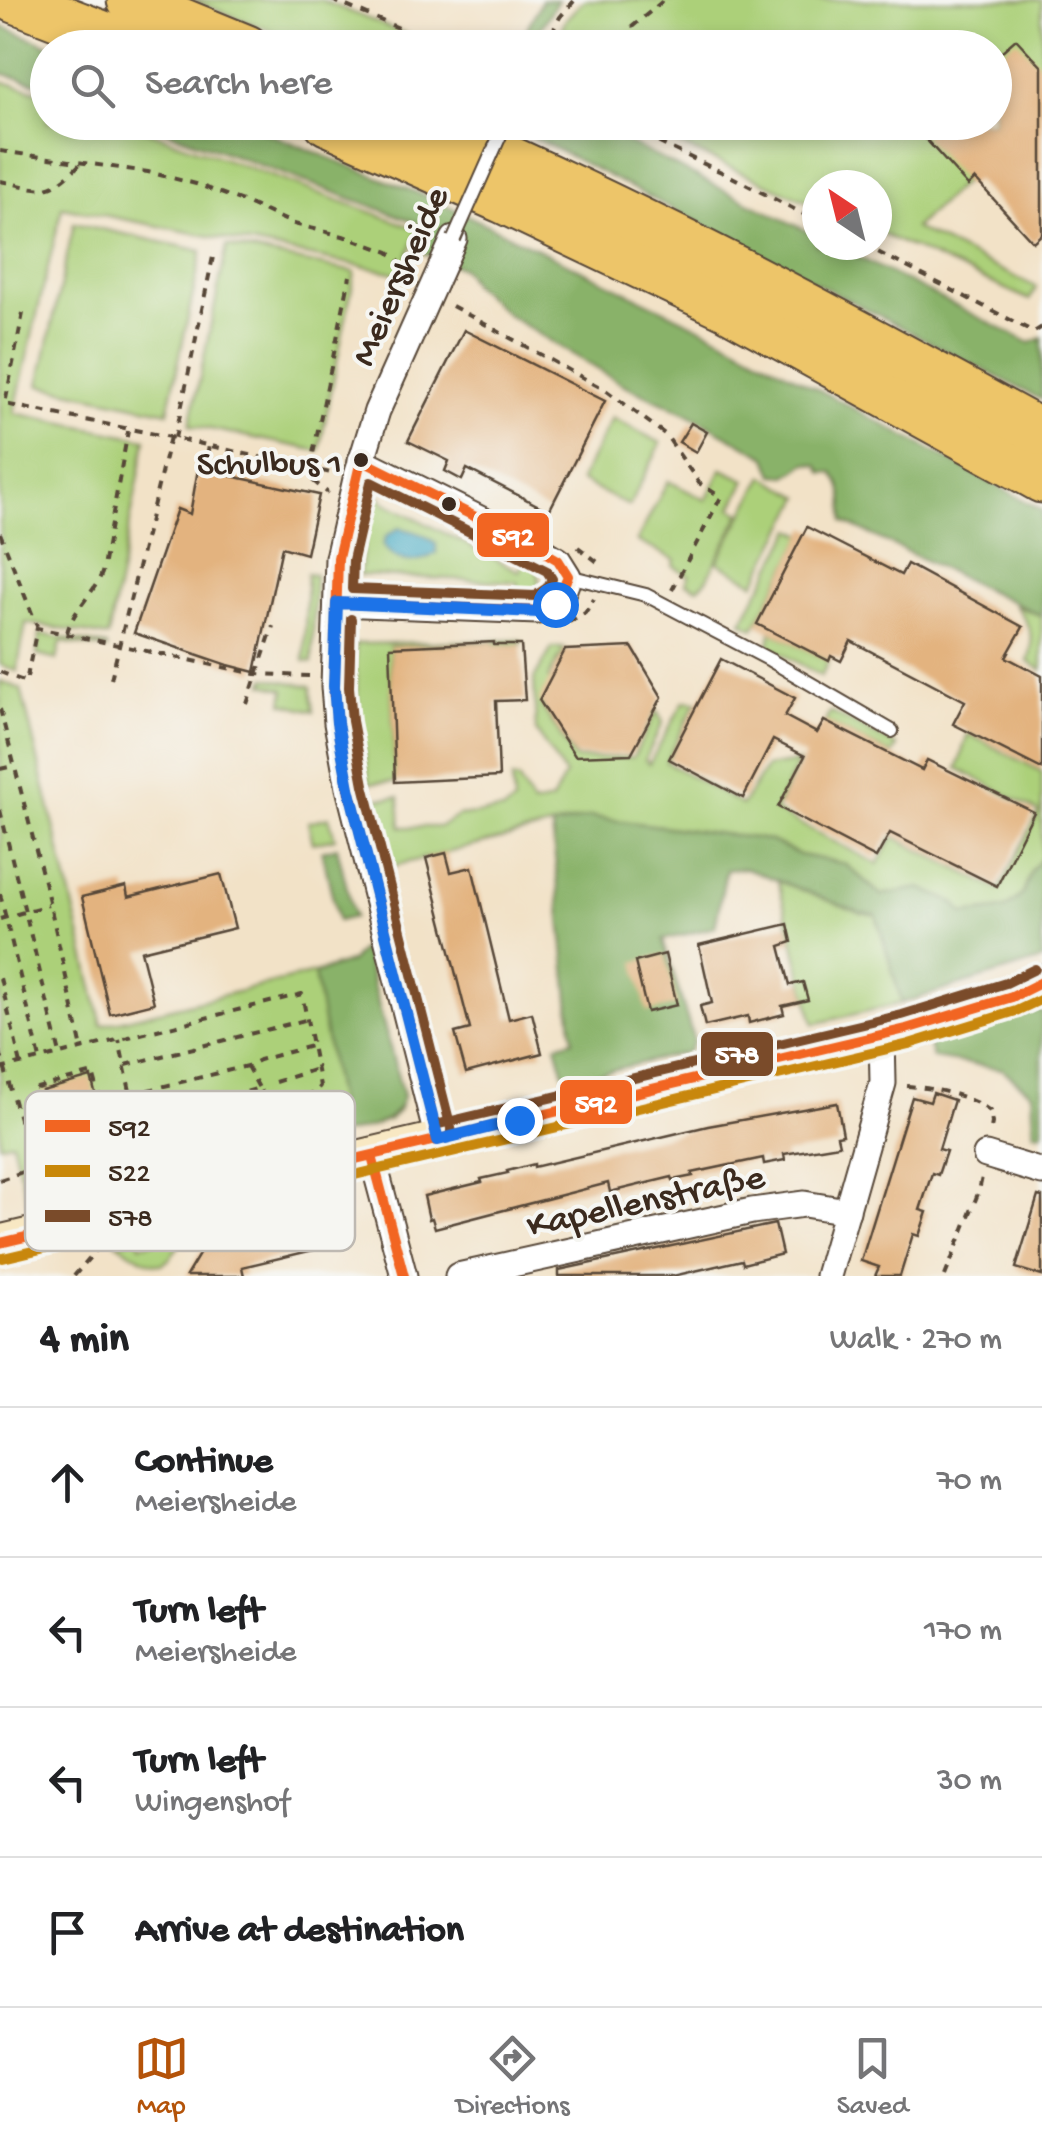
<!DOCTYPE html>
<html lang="en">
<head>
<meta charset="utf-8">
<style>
  :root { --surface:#fff; --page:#f6f6f6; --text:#202124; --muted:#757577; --line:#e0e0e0; --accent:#b45309 }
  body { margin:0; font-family:"Gochi Hand",sans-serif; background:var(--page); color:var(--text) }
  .compass { position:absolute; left:802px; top:170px; width:90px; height:90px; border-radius:50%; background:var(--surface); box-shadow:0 5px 15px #0003; rotate:325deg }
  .stop { position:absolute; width:30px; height:30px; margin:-22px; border:8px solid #1a73e8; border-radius:50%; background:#fff }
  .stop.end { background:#1a73e8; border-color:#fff; box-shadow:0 2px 10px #0008 }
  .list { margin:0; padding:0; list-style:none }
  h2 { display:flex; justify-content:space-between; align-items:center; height:130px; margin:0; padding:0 40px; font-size:42px }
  h2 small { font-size:32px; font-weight:400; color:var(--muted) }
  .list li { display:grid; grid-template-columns:65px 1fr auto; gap:30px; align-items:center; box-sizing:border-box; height:150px; padding:0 40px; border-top:2px solid var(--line) }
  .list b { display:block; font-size:38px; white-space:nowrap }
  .list p { margin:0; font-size:32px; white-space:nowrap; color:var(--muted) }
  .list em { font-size:32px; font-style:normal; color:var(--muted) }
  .icon { flex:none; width:55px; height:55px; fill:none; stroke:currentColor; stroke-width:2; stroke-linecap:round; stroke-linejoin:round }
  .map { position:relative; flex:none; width:1042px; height:1276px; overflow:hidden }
  .search { position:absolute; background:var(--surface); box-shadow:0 5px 15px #0003; left:30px; right:30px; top:30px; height:110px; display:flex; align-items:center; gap:25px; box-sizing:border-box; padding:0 35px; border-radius:55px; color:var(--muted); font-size:38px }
  .sheet { height:730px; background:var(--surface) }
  nav { display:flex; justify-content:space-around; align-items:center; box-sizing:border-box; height:140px; border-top:2px solid var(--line); background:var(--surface); font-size:28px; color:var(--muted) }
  nav a { display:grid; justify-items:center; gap:5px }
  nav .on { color:var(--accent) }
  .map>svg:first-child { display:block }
  .green { fill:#acd079; stroke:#747d4c; stroke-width:2.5 }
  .forest { fill:#89b269; stroke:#626e44; stroke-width:2.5 }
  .water { fill:#43a9c3; stroke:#3f6a70; stroke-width:2.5 }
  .building { fill:#e3b37f }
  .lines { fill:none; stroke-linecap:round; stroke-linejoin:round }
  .service-casing { stroke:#564637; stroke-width:16 }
  .minor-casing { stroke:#564637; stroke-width:29 }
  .secondary-casing { stroke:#564637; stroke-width:39 }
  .motorway-casing { stroke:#564637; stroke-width:49 }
  .path { stroke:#564637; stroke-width:4; stroke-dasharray:8 8; stroke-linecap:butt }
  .service { stroke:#fff; stroke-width:12 }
  .minor { stroke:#fff; stroke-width:25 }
  .secondary { stroke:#f8e8c3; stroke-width:35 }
  .motorway { stroke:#edc569; stroke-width:45 }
  .service-bridge-casing { stroke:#564637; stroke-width:16; stroke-linecap:butt }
  .service-bridge { stroke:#fff; stroke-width:12 }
  .bus-1-casing { stroke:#f6f6f2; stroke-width:18 }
  .bus-2-casing { stroke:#f6f6f2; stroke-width:18 }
  .bus-3-casing { stroke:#f6f6f2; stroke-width:18 }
  .bus-1 { stroke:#f26522; stroke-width:10 }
  .bus-2 { stroke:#c88708; stroke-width:10 }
  .bus-3 { stroke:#7a4b2a; stroke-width:10 }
  .route { stroke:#1a73e8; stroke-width:12 }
  .bus-dot { fill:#3b2a1e; stroke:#f6f6f2; stroke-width:4 }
  .labels { text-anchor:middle; stroke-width:8; stroke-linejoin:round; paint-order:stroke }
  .bus-label { font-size:36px; fill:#3b2a1e; stroke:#f6f6f2; text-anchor:end }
  .street-label { font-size:38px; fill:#3b2a1e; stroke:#f6f6f2 }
  .key { fill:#f6f6f2; stroke:#beb9b2; stroke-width:2.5 }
  .key-label { font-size:28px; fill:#3b2a1e }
  .line-badge { stroke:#f6f6f2; stroke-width:4 }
  .badge-label { font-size:28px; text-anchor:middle; font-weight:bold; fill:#fff }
</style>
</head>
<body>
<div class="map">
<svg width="1042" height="1276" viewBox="0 0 1042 1276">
  <rect width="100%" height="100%" fill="#f6f6f2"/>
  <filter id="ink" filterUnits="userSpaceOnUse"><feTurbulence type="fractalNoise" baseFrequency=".01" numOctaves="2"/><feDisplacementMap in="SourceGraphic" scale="20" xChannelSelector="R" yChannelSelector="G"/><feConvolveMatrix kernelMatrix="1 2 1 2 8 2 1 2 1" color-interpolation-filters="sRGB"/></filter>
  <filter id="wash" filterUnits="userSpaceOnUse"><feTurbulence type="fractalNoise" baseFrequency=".0048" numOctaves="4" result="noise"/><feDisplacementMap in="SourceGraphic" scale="40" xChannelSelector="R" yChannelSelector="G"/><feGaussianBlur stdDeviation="2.25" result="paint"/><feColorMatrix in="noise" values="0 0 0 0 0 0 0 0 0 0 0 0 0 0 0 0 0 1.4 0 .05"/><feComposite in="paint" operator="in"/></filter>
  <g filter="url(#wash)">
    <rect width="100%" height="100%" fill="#f2e2c7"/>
    <g class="green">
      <polygon points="192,0 321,0 438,47 313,47"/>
      <polygon points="584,0 1042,0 1042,110 914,228 1036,287 1030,300 877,232 877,185 817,185 817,206 631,123 994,122 994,48 553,48 566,19"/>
      <polygon points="0,81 47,94 48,122 126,123 418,229 401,274 62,207 14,413 146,439 108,637 26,623 17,671 0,665"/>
      <polygon points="74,223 202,251 168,412 39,385"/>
      <polygon points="227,246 355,272 319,451 190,425"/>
      <polygon points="612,418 661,443 629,506 580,481"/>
      <polygon points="722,469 746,480 732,508 741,513 706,581 698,588 686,583 689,575 673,566 675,560 637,541 668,481 706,500"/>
      <polygon points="764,476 801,497 755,583 717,562"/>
      <path d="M372 495 382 498V501L519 571 526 558C545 571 545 596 517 596V582L359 575Z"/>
      <polygon points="793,529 804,535 754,628 742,622"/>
      <polygon points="307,574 315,575 312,662 304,661"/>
      <path d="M1014 605 1042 616V670L1028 662C1036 640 1030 622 1014 605Z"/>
      <polygon points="771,631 829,661 821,676 769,646"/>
      <polygon points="40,634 107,646 107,649 61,642 57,660 37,655"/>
      <polygon points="521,640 521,645 494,645 493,642 390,647 395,782 369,783 357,695 355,644"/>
      <path d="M552 648H565L548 678 553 682 542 707 575 759 633 757 657 711 663 722 645 760 649 764 684 701 696 702 666 762 742 805 766 767 798 762 775 811 878 864 893 837 999 890 1039 812 957 768C963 757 962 746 968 734L1042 772V857L1031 871 1023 894 1005 909 964 914 921 888 881 895 845 864 800 855 769 840 590 817 389 867 375 799 399 797 401 827H439L458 816 503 811 514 803 512 779H518L533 805 552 801 565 775 536 731 534 679Z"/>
      <polygon points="266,678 311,686 314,711 283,703 285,689 264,684"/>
      <polygon points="0,681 21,689 102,1025 314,973 350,962 363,948 403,1096 398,1111 389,1120 127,1187 125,1180 28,1204 12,1142 0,1144"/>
      <polygon points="830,712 897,746 892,755 825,722"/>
      <polygon points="329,817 335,838 313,843 308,822"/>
      <polygon points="778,881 861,913 876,915 902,1003 814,1024"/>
      <path d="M191 1224C163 1274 165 1274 117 1243L138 1238 140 1245 173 1237 172 1229Z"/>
    </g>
    <g class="forest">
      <polygon points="542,0 558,0 530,47 517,47"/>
      <polygon points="0,26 54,47 48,48 47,86 0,73"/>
      <path d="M145 123H242L433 199 721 337 1042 510V616L844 522C844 503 845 487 832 472L823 473 818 465 807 463 787 476 774 475 767 457 684 412 622 384 509 316 472 284 462 268 415 250 426 226Z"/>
      <polygon points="535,123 588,123 817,236 817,245 834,245 1030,343 1042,338 1042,400 531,136"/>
      <polygon points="590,817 769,840 800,855 845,864 881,895 921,888 955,903 964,914 1005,909 1023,894 1031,871 1042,857 1042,960 902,1003 876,915 861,913 746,868 726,870 715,927 663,940 694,1041 688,1052 566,1081 556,1045 573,1040 552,827"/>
      <polygon points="337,847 354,917 338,921 322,851"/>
      <path d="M363 948 403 1096C396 1129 351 1131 323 1138L318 1110 338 1103 314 974 350 962Z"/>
      <polygon points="1042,1009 1042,1133 1034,1132 1032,1093 1002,1069 933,1058 927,1040"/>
    </g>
    <path class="water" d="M399 528C414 531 425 534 436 544V553C417 565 397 565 383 545L386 536Z"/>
    <g id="blocks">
      <g class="building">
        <polygon points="1016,39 1042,67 1042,234 1033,242 975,179 968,186 923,136 938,122 994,122 994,58"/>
        <polygon points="464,330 605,401 549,511 467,469 462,480 445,471 449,461 408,441"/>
        <polygon points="691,423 707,432 696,452 679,442"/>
        <polygon points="198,469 319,495 306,554 282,547 255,672 228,665 134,633 177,509 190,514"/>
        <polygon points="807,527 901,575 907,564 1023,627 1006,657 1042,676 1042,769 953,724 965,701 851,641 841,661 831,656 829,661 757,624"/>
        <polygon points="494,642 494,645 521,645 525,700 496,701 499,777 395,782 390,647"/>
        <polygon points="632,647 662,697 631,754 575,756 539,700 565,650"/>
        <polygon points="721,659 795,698 785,716 817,733 824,721 922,770 927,760 1034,812 997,886 890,833 876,858 778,807 805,756 773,740 743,798 669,759"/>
        <polygon points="446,853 451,872 472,867 509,1019 532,1013 542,1053 466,1073 455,1033 470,1029 426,858"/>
        <polygon points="221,874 235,928 141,951 154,1003 110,1014 82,897 126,886 128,897"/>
        <polygon points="788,924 792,942 780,946 790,985 803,982 808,1000 782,1006 784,1014 749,1023 748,1016 705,1026 700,1006 712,1003 699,945"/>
        <polygon points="665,954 677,1005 647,1012 635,962"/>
        <polygon points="91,1077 100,1112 124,1127 102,1160 84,1148 76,1161 48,1144 54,1135 42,1091"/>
        <polygon points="933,1093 954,1100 939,1149 946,1151 938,1175 932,1173 920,1210 927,1212 919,1236 913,1234 900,1276 875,1276 879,1267 861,1261 912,1097 930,1102"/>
        <polygon points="837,1103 843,1135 837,1136 839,1145 784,1154 785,1160 764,1164 763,1158 692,1173 693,1176 673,1180 672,1177 610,1192 608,1183 435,1228 432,1218 429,1219 424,1196 482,1182 481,1179 508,1173 507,1171 534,1164 534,1167 708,1126"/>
        <polygon points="1038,1196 1042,1197 1042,1276 1016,1268"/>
        <polygon points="340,1209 347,1242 242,1267 244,1276 186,1276 207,1241"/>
        <polygon points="775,1224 782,1254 743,1264 742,1260 673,1276 559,1276 559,1270"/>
      </g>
    </g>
  </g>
  <g filter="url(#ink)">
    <use href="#blocks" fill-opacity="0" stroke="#564637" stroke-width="2.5"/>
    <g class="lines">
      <defs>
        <polyline id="service" points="568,576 646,595 770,660 892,731"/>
        <g id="minor">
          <path d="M337 603 538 611C556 603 564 596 568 576L558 560 534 546 361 460"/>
          <polyline points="438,1140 349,788 337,723 334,687 338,558 356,479 377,411 454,239"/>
          <polyline points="986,1155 1042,1172"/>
          <polyline points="372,1156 404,1276"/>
          <polyline points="458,1276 752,1211 804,1204 847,1211"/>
          <polyline points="828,1276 883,1083 882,1035"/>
        </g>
        <polyline id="secondary" points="0,1243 906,1029 1012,997 1042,982"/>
        <g id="motorway">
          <polyline points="15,0 139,48"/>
          <polyline points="130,0 247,48"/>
          <polyline points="327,122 502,200 729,308 1042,480"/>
          <path d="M425 122C638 212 840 322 1042 433"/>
        </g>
      </defs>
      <use href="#service" class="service-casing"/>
      <use href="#minor" class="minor-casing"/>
      <use href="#secondary" class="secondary-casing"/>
      <use href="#motorway" class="motorway-casing"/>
      <g class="path">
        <polyline points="332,0 446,48"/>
        <polyline points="544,48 560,17 575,0"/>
        <polyline points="607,48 664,0"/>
        <polyline points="615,122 732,177 817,221"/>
        <polyline points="0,151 148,172 196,184 245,202 294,224 343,236 389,252 412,274"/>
        <path d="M0 181C42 189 47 198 80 164"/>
        <polyline points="864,245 1034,332 1042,327"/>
        <polyline points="452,306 607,391 666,435 699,483 721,497 672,590"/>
        <polyline points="23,313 5,404 175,438 335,474"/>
        <polyline points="175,438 214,252"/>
        <polyline points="304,468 306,475 328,493"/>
        <polyline points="310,468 350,276"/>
        <polyline points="205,471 209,445"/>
        <polyline points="0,533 37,626"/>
        <polyline points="578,547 599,563 600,566"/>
        <polyline points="569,622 585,613 594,599"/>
        <path d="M67 633C72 611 93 595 102 573L128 431"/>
        <polyline points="0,672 26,682 37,628 256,674 309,676"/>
        <polyline points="111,679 170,437"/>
        <polyline points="247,704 273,626"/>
        <polyline points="0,709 50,905 82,1049"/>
        <polyline points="0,769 14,766"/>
        <polyline points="0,810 60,1054"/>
        <polyline points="0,894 40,1059"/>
        <polyline points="0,919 48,905"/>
        <polyline points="0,978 21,1064"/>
        <polyline points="0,1052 33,1168 37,1208"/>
        <polyline points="126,1065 305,1020"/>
        <polyline points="247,1066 259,1088"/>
        <path d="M0 1069 302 994 320 1086C300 1112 203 1132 168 1142 154 1139 146 1136 137 1124L119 1040"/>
        <polyline points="275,1082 316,1069"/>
        <path d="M907 1086C934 1088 969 1095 990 1111L992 1123 990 1133"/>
        <polyline points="132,1094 247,1066 259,1060 311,1046"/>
        <polyline points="46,1120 37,1088 93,1073 102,1105"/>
        <path d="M22 1129C39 1122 86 1099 102 1105 117 1111 117 1124 137 1124L259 1088 276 1111"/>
        <polyline points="0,1180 33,1168"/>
        <polyline points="74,1276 97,1249"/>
        <polyline points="945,1276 979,1191 982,1177"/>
      </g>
      <use href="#service" class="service"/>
      <use href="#minor" class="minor"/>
      <use href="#secondary" class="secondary"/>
      <use href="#motorway" class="motorway"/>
      <defs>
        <polyline id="service-bridge" points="454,239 506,122"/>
      </defs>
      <use href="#service-bridge" class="service-bridge-casing"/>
      <use href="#service-bridge" class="service-bridge"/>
      <defs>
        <g id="bus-1">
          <polyline points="361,460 338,558 334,687 337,723 349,788 438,1140"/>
          <polyline points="337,603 538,611 558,598 568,576 558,560 534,546 361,460"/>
          <polyline points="372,1156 404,1276"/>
          <polyline points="0,1243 906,1029 1012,997 1042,982"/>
        </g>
        <polyline id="bus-2" points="3,1258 909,1044 1016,1011 1042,999"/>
        <g id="bus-3">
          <polygon points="371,482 547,571 552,579 547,588 535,596 352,589 353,560"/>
          <polyline points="351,619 349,687 352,721 364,785 453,1136"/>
          <polyline points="435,1125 902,1015 1006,983 1035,969"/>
        </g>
      </defs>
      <use href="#bus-1" class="bus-1-casing"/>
      <use href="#bus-2" class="bus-2-casing"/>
      <use href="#bus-3" class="bus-3-casing"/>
      <use href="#bus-1" class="bus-1"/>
      <use href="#bus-2" class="bus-2"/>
      <use href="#bus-3" class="bus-3"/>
    </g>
  </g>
  <g class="lines" filter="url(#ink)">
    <polyline class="route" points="519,1120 438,1140 349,788 337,723 334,686 337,603 538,612 555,604"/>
  </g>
  <g class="bus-dot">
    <circle cx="361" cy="460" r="9"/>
    <circle cx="449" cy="504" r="9"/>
  </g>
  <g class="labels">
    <g class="bus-label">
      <text x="342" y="473">Schulbus 1</text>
    </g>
    <g class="street-label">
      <text transform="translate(397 275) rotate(-66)" y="13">Meiersheide</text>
      <text transform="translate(645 1198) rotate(-12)" y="13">Kapellenstraße</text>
    </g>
  </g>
  <rect x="25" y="1091" width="330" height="160" rx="15" class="key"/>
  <rect x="45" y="1120" width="45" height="12" fill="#f26522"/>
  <rect x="45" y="1165" width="45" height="12" fill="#c88708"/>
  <rect x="45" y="1210" width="45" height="12" fill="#7a4b2a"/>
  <g class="key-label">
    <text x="108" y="1136">592</text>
    <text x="108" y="1181">522</text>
    <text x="108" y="1226">578</text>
  </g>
  <g class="line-badge">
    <rect x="475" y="511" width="76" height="48" rx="10" fill="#f26522"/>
    <rect x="699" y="1030" width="76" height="48" rx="10" fill="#7a4b2a"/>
    <rect x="558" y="1078" width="76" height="48" rx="10" fill="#f26522"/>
  </g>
  <g class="badge-label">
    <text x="513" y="545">592</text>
    <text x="737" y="1063">578</text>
    <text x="596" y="1112">592</text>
  </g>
</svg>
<svg class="compass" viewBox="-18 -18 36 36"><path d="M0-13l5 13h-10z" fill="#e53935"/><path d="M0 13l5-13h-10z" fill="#757577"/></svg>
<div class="stop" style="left:555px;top:604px"></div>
<div class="stop end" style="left:519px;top:1120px"></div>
<div class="search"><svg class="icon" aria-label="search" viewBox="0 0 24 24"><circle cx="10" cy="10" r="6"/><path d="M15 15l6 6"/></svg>Search here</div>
</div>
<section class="sheet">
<h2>4 min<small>Walk · 270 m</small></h2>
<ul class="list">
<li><svg class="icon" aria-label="ahead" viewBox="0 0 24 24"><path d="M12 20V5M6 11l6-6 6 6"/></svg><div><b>Continue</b><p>Meiersheide</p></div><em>70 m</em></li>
<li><svg class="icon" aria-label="left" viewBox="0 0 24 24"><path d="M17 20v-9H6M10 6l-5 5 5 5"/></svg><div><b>Turn left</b><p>Meiersheide</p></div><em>170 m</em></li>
<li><svg class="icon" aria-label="left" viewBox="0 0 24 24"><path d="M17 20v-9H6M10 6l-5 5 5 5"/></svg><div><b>Turn left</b><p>Wingenshof</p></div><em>30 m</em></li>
<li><svg class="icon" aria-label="arrive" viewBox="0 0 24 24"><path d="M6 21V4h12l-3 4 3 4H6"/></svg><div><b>Arrive at destination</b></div></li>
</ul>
</section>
<nav>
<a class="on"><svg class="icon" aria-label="map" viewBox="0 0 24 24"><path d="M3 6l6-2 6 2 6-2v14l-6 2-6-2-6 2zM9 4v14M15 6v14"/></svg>Map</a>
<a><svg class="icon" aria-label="directions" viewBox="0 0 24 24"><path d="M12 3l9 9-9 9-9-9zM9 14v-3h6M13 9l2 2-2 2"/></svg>Directions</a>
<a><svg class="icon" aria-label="saved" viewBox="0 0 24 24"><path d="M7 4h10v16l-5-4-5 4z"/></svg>Saved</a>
</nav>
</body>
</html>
